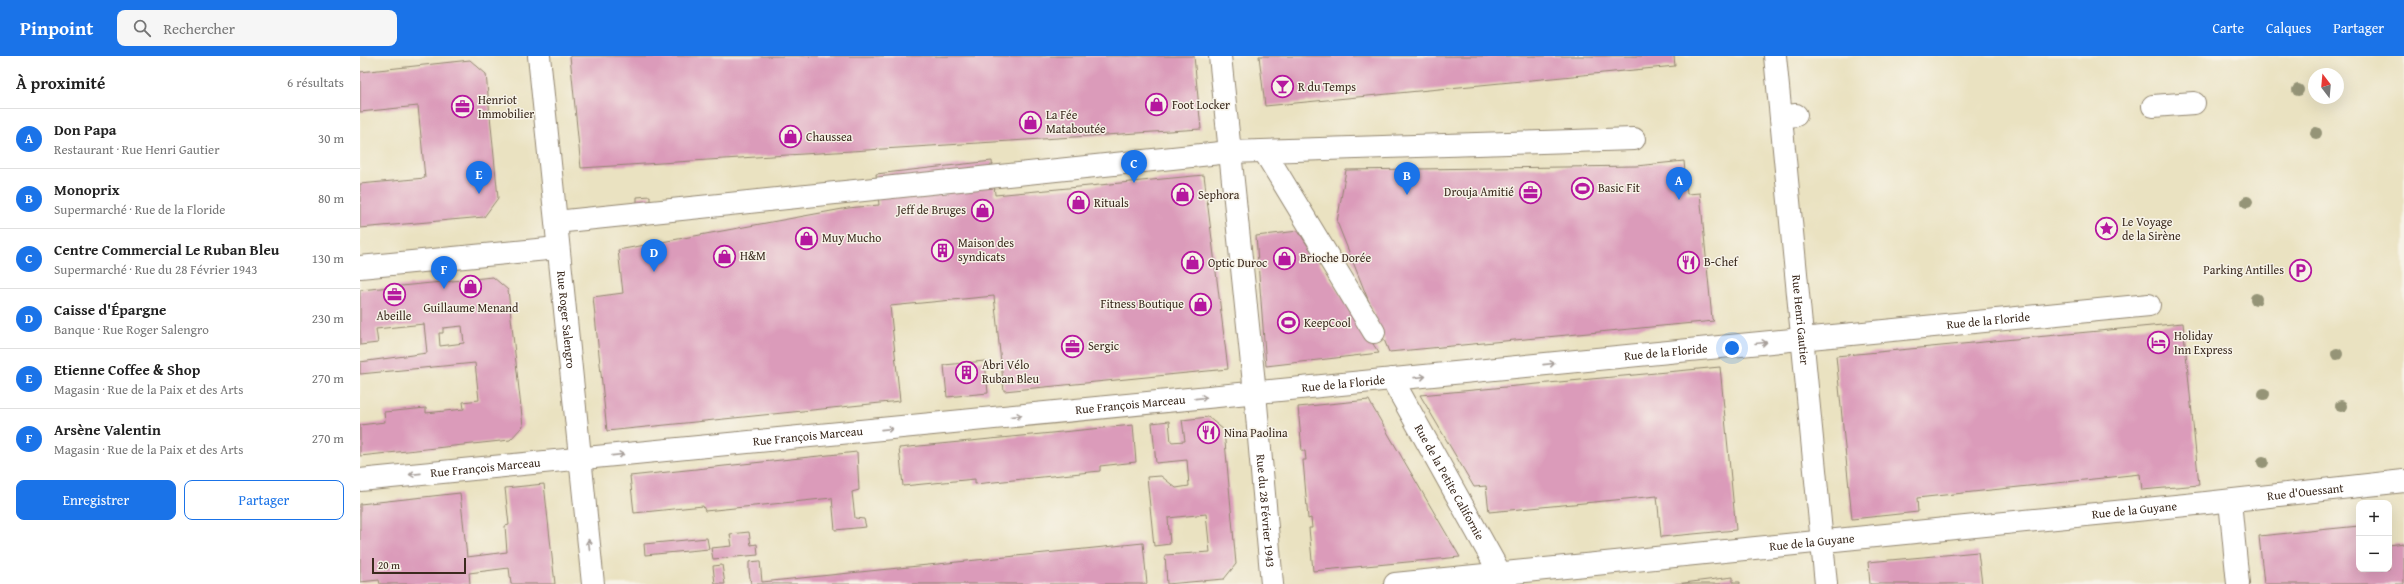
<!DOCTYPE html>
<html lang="fr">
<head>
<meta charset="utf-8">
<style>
  :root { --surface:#fff; --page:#f6f6f6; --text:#222; --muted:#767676; --line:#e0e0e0; --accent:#1a73e8 }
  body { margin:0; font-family:"Gentium Book Plus",serif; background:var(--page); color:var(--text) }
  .controls { position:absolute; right:12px; bottom:12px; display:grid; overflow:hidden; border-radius:8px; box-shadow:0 4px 16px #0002 }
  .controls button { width:36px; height:36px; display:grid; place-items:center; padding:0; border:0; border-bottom:1px solid var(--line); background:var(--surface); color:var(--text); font:20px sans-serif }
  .compass { position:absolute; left:1948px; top:12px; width:36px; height:36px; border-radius:50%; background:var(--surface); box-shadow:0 4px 16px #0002; rotate:344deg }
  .scale { position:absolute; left:12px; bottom:10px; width:94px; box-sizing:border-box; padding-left:4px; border:2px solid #3b2a1e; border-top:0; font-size:11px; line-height:14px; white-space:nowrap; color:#3b2a1e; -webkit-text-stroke:3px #f7f3e8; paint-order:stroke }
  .you { position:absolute; left:1372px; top:292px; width:14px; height:14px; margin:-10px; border:3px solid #fff; border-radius:50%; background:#1a73e8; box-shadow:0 0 0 6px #1a73e833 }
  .badge { display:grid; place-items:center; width:26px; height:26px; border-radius:50%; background:var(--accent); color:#fff; font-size:13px; font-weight:700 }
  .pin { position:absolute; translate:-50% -33px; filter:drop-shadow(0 1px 2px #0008) }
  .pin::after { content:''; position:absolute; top:21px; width:14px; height:12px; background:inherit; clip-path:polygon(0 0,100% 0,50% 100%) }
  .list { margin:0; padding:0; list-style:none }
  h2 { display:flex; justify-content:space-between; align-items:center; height:52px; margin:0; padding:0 16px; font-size:17px }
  h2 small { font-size:13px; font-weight:400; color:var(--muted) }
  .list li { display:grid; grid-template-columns:26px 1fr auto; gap:12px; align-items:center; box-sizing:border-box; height:60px; padding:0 16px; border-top:1px solid var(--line) }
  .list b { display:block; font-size:15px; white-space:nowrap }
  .list p { margin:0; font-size:13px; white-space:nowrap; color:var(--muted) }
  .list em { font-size:13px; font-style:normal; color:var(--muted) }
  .actions { display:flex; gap:8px; padding:12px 16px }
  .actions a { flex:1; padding:9px 0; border:1px solid var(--accent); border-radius:8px; text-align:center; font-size:14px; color:var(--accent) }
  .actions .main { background:var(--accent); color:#fff }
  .icon { flex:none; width:22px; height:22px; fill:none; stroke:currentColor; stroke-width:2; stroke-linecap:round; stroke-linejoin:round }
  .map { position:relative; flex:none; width:2044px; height:528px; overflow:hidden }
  header { display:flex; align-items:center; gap:24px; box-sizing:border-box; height:56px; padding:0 20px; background:var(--accent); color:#fff }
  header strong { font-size:19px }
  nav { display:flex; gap:22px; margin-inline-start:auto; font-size:14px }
  .search { width:280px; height:36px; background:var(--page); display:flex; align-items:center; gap:10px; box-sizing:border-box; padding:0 14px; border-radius:8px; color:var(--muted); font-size:15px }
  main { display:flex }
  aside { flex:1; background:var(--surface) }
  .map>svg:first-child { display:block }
  .building { fill:#db9bba; fill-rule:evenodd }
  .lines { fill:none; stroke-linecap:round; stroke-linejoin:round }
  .street-casing { stroke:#928670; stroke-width:24 }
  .secondary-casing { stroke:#928670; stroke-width:24 }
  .street { stroke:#fff; stroke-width:22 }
  .secondary { stroke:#fff; stroke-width:22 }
  .tree { fill:#959477 }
  .oneway { stroke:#a79f9a }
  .labels { text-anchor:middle; stroke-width:3; stroke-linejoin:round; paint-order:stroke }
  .poi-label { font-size:12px; fill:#3b2a1e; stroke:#f7f3e8; text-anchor:start }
  .street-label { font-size:12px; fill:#3b2a1e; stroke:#f7f3e8 }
</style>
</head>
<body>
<header>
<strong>Pinpoint</strong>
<div class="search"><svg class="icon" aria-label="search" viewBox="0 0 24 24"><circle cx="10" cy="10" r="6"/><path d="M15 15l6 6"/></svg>Rechercher</div>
<nav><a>Carte</a><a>Calques</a><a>Partager</a></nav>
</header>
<main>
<aside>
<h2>À proximité<small>6 résultats</small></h2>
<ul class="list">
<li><span class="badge">A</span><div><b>Don Papa</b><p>Restaurant · Rue Henri Gautier</p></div><em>30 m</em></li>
<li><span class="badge">B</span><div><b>Monoprix</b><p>Supermarché · Rue de la Floride</p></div><em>80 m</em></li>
<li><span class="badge">C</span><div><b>Centre Commercial Le Ruban Bleu</b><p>Supermarché · Rue du 28 Février 1943</p></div><em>130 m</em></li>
<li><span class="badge">D</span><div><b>Caisse d'Épargne</b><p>Banque · Rue Roger Salengro</p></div><em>230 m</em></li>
<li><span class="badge">E</span><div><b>Etienne Coffee &amp; Shop</b><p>Magasin · Rue de la Paix et des Arts</p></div><em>270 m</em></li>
<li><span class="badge">F</span><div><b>Arsène Valentin</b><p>Magasin · Rue de la Paix et des Arts</p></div><em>270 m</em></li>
</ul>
<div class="actions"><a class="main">Enregistrer</a><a>Partager</a></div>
</aside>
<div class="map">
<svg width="2044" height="528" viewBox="0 0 2044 528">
  <rect width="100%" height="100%" fill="#f7f3e8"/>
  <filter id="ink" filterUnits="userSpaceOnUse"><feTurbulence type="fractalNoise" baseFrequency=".025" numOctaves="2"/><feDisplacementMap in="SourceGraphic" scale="8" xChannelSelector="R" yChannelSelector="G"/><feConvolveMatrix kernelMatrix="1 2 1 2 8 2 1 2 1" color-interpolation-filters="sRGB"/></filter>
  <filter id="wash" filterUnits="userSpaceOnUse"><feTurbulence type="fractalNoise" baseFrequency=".012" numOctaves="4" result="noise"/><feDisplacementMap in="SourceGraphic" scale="16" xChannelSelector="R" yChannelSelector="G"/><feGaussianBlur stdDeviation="0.9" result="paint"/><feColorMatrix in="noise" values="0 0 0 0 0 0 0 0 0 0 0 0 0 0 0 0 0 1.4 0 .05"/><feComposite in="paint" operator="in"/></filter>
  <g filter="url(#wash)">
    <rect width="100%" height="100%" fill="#eae2c1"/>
    <g id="blocks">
      <g class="building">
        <polygon points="210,0 834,0 841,73 221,112"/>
        <polygon points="899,0 1314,0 1315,10 905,50"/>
        <polygon points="110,4 126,18 138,142 124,161 0,172 0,128 65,122 58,50 0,56 0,16"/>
        <polygon points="632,105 635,139 844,119 868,313 644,335 634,240 530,250 540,345 247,375 233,241 263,237 258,194 488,152 519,149 516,118"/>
        <polygon points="1324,105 1327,138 1340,137 1352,263 1354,265 1029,296 977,166 986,114 1276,110"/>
        <polygon points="290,140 290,147 277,148 277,141"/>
        <polygon points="938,175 1019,297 906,310 896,180"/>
        <path d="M133 221 148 234 163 370 150 384 0 400V369L25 366 24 356 66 352V357L104 353 103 346 119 344 115 307 0 318V306L67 297 64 268 16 273 18 287 0 289V234ZM102 270 104 287 80 290 79 277H83V272Z"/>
        <polygon points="1823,267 1839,429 1782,434 1780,418 1557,442 1558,456 1492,463 1476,300"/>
        <polygon points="625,305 628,337 587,341 584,309"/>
        <polygon points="1360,311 1376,474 1301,481 1297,440 1129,456 1126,430 1114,431 1060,339"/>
        <polygon points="1009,344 1012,350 1100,501 953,515 949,472 952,472 951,462 948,463 943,404 946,404 945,395 942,395 938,351"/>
        <polygon points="848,361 864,374 876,508 864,523 807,528 805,499 850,496 846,458 808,462 810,488 794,490 787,421 801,420 816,432 829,430 827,404 796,407 792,367 809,365 811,386 825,385 822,364"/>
        <polygon points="773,369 776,406 740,410 740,415 615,428 615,423 543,430 539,392"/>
        <polygon points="497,396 499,434 492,436 495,462 504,463 506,471 475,474 472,442 345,455 343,450 274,457 270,420"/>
        <polygon points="184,428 195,528 151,528 149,512 109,517 110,528 20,528 19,524 0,526 0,448 100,437 107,501 147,496 145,470 149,469 145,432"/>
        <polygon points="1999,470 1999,513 2029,513 2029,489 2044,487 2044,528 1904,528 1899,480"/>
        <polygon points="389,476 391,489 397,488 398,499 353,503 351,492 372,490 370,478"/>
        <polygon points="347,482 349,493 285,499 284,488"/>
        <polygon points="783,487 787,528 391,528 389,515 389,506 400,505 402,526"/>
        <polygon points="1618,496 1622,528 1510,528 1508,506"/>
        <polygon points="362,509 365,528 355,528 353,510"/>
        <polygon points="1373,521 1373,526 1380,526 1380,528 1315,528"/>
      </g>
    </g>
  </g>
  <g filter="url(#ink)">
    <use href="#blocks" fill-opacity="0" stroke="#928670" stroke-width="1"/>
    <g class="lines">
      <defs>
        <g id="street">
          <path id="s1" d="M179 0 233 528"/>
          <path id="s2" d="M860 0 895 337 912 528"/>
          <polyline points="1793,50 1834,47"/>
          <polyline points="1421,61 1436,59"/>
          <polyline points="904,95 1014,276"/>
          <polyline points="196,166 870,96 1274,83"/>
          <polyline points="0,211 198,192"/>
          <path id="s3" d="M1032 323 1146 528"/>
          <path id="s4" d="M0 424 1789 249"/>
          <polyline points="1870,445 1878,528"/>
          <path id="s5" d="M1035 528 1846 447 2044 425"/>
        </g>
        <g id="secondary">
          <path id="s6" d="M1415 0 1466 528"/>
        </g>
      </defs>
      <use href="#street" class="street-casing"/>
      <use href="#secondary" class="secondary-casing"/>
      <use href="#street" class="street"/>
      <use href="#secondary" class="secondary"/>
    </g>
    <g class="tree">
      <circle cx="1938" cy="34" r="6"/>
      <circle cx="1956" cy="77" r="6"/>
      <circle cx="1887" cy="146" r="6"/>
      <circle cx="1896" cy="243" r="6"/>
      <circle cx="1977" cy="298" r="6"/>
      <circle cx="1904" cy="338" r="6"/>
      <circle cx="1981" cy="350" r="6"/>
      <circle cx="1903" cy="406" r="6"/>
    </g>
    <defs><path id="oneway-shaft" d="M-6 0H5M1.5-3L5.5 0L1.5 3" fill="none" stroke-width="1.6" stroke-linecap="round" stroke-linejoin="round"/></defs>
    <g class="oneway">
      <use href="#oneway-shaft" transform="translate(1401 287) rotate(-5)"/>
      <use href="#oneway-shaft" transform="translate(1189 308) rotate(-6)"/>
      <use href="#oneway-shaft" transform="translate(1060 321) rotate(-6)"/>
      <use href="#oneway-shaft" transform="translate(841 342) rotate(-6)"/>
      <use href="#oneway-shaft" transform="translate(656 360) rotate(-6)"/>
      <use href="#oneway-shaft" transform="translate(527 373) rotate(-6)"/>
      <use href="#oneway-shaft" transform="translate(258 399) rotate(-6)"/>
      <use href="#oneway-shaft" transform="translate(55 418) rotate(174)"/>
      <use href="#oneway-shaft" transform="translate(229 489) rotate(-96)"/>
    </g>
  </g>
  <defs>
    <symbol id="bar-ring" viewBox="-11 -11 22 22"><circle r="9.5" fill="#f7f3e8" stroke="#b5179e" stroke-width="1.5"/><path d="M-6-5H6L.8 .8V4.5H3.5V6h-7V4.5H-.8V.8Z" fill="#b5179e"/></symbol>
    <symbol id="shop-ring" viewBox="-11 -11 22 22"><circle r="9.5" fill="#f7f3e8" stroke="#b5179e" stroke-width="1.5"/><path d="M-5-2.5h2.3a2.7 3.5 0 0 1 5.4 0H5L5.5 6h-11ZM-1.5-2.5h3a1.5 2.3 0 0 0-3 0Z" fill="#b5179e"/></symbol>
    <symbol id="office-ring" viewBox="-11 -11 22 22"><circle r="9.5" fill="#f7f3e8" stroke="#b5179e" stroke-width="1.5"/><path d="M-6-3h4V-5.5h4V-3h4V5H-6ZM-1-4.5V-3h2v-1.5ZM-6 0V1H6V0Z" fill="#b5179e"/></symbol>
    <symbol id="stadium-ring" viewBox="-11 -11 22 22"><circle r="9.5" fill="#f7f3e8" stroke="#b5179e" stroke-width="1.5"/><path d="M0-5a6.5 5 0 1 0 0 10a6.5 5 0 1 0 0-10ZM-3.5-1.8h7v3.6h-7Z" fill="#b5179e"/></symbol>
    <symbol id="sight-ring" viewBox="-11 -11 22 22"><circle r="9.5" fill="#f7f3e8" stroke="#b5179e" stroke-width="1.5"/><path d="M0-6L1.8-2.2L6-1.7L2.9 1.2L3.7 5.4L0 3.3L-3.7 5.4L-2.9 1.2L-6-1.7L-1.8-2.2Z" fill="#b5179e"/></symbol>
    <symbol id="building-ring" viewBox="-11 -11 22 22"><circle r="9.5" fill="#f7f3e8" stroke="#b5179e" stroke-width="1.5"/><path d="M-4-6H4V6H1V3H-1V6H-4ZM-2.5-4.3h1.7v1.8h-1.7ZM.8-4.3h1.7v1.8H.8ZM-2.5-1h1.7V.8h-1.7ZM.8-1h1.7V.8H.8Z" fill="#b5179e"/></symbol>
    <symbol id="restaurant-ring" viewBox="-11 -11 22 22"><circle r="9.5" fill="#f7f3e8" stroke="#b5179e" stroke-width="1.5"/><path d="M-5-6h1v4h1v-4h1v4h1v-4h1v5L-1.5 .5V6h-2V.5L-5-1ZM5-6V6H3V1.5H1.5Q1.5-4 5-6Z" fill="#b5179e"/></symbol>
    <symbol id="parking-ring" viewBox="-11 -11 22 22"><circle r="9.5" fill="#f7f3e8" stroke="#b5179e" stroke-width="1.5"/><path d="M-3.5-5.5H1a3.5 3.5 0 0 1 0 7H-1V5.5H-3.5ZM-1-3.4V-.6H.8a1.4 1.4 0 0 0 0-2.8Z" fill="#b5179e"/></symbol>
    <symbol id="hotel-ring" viewBox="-11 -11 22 22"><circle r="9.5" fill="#f7f3e8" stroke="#b5179e" stroke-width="1.5"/><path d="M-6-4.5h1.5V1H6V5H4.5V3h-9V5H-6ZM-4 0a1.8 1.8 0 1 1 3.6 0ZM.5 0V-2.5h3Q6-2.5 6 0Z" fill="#b5179e"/></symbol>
  </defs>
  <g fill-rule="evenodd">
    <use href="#bar-ring" x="910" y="18" width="25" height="25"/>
    <use href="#shop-ring" x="784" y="36" width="25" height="25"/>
    <use href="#office-ring" x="90" y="38" width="25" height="25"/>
    <use href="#shop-ring" x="658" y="54" width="25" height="25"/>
    <use href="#shop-ring" x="418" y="68" width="25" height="25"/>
    <use href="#stadium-ring" x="1210" y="120" width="25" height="25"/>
    <use href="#office-ring" x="1158" y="124" width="25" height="25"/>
    <use href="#shop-ring" x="810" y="126" width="25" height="25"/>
    <use href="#shop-ring" x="706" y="134" width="25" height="25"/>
    <use href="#shop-ring" x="610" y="142" width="25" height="25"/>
    <use href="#sight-ring" x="1734" y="160" width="25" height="25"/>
    <use href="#shop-ring" x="434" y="170" width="25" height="25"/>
    <use href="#building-ring" x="570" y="182" width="25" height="25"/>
    <use href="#shop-ring" x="352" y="188" width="25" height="25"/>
    <use href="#shop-ring" x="912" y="190" width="25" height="25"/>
    <use href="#restaurant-ring" x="1316" y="194" width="25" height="25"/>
    <use href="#shop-ring" x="820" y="194" width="25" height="25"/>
    <use href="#parking-ring" x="1928" y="202" width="25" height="25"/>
    <use href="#shop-ring" x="98" y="218" width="25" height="25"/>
    <use href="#office-ring" x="22" y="226" width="25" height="25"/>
    <use href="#shop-ring" x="828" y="236" width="25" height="25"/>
    <use href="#stadium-ring" x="916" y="254" width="25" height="25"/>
    <use href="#hotel-ring" x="1786" y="274" width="25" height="25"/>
    <use href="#office-ring" x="700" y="278" width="25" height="25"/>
    <use href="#building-ring" x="594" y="304" width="25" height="25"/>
    <use href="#restaurant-ring" x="836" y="364" width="25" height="25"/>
  </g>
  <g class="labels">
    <g class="poi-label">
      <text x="938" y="35">R du Temps</text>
      <text x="118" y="48">Henriot<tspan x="118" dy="14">Immobilier</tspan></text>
      <text x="812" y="53">Foot Locker</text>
      <text x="686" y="63">La Fée<tspan x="686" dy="14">Mataboutée</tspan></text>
      <text x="446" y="85">Chaussea</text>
      <text x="1238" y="136">Basic Fit</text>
      <text x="1154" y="140" text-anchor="end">Drouja Amitié</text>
      <text x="838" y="143">Sephora</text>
      <text x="734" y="151">Rituals</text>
      <text x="606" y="158" text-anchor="end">Jeff de Bruges</text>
      <text x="1762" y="170">Le Voyage<tspan x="1762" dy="14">de la Sirène</tspan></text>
      <text x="462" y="186">Muy Mucho</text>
      <text x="598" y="191">Maison des<tspan x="598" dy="14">syndicats</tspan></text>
      <text x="380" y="204">H&amp;M</text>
      <text x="940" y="206">Brioche Dorée</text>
      <text x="1344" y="210">B-Chef</text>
      <text x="848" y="211">Optic Duroc</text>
      <text x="1924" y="218" text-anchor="end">Parking Antilles</text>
      <text x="824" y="252" text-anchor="end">Fitness Boutique</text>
      <text x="111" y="256" text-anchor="middle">Guillaume Menand</text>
      <text x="34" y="264" text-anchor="middle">Abeille</text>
      <text x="944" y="271">KeepCool</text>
      <text x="1814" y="284">Holiday<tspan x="1814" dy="14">Inn Express</tspan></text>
      <text x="728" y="294">Sergic</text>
      <text x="622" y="313">Abri Vélo<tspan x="622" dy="14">Ruban Bleu</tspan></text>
      <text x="864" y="381">Nina Paolina</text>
    </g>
    <g class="street-label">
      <text dy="4" stroke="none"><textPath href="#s1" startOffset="265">Rue Roger Salengro</textPath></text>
      <text dy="4" stroke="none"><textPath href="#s6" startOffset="265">Rue Henri Gautier</textPath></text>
      <text dy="4" stroke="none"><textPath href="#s4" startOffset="1636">Rue de la Floride</textPath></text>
      <text dy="4" stroke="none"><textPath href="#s4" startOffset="1312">Rue de la Floride</textPath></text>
      <text dy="4" stroke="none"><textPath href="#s4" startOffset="988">Rue de la Floride</textPath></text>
      <text dy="4" stroke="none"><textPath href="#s4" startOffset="774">Rue François Marceau</textPath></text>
      <text dy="4" stroke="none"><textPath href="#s4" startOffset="450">Rue François Marceau</textPath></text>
      <text dy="4" stroke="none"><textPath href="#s4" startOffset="126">Rue François Marceau</textPath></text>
      <text dy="4" stroke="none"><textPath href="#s3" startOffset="118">Rue de la Petite Californie</textPath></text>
      <text dy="4" stroke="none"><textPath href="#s5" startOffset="915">Rue d'Ouessant</textPath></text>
      <text dy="4" stroke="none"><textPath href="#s5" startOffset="743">Rue de la Guyane</textPath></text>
      <text dy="4" stroke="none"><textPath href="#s2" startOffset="457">Rue du 28 Février 1943</textPath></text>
      <text dy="4" stroke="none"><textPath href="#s5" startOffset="419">Rue de la Guyane</textPath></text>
    </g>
  </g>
</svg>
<div class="controls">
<button>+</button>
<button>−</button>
</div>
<svg class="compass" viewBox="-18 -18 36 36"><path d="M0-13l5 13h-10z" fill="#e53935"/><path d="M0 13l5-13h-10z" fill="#767676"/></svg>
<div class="scale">20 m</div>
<div class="you"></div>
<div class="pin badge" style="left:1319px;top:144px">A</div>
<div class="pin badge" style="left:1047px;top:139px">B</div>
<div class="pin badge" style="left:774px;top:127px">C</div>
<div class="pin badge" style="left:294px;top:216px">D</div>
<div class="pin badge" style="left:119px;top:138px">E</div>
<div class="pin badge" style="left:84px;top:233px">F</div>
</div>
</main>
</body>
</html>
